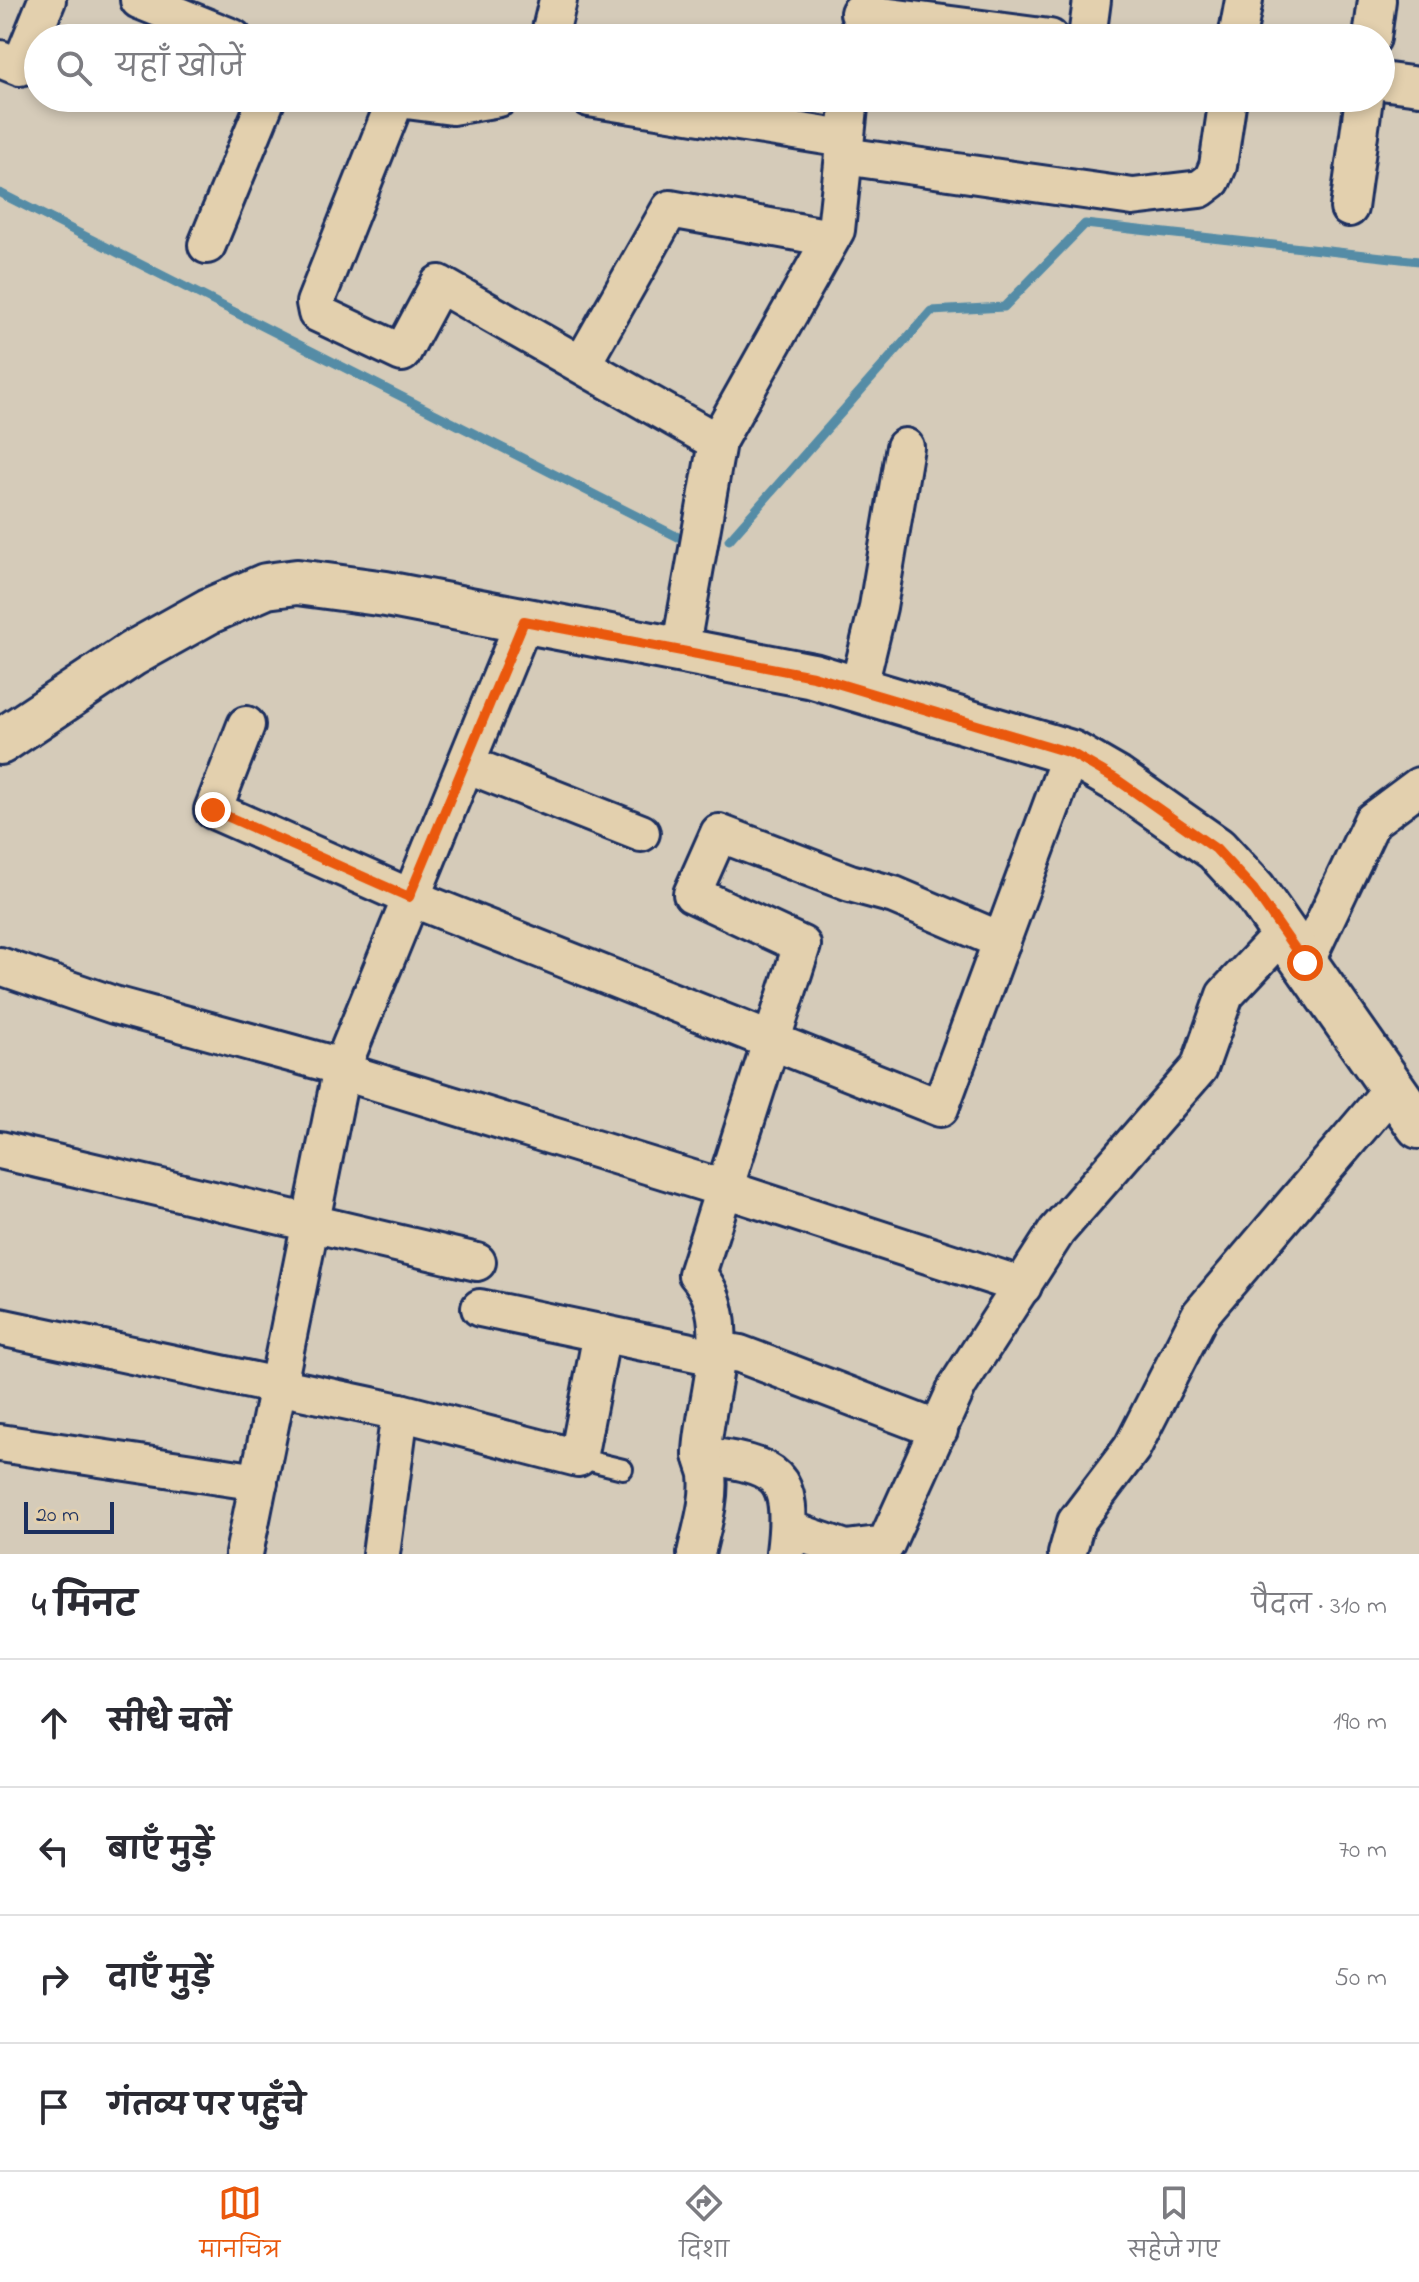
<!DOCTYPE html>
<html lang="hi">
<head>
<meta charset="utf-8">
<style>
  :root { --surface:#fff; --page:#f2f2f3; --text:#2b2b33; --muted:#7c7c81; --line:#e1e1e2; --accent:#ea580c }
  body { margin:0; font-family:"Indie Flower","Playpen Sans Deva",sans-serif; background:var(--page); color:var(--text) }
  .scale { position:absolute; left:24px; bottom:20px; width:90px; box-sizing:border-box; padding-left:8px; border:4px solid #1b2f5e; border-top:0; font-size:22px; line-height:28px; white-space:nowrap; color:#1b2f5e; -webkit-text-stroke:6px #e3d0ae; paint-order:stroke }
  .stop { position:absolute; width:24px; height:24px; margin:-18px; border:6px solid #ea580c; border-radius:50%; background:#fff }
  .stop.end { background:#ea580c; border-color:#fff; box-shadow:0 2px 8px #0008 }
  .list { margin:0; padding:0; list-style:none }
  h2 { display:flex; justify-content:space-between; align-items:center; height:104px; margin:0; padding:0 32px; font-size:34px }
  h2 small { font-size:26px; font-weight:400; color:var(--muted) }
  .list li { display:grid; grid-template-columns:52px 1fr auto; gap:24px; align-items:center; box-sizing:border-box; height:128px; padding:0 32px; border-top:2px solid var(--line) }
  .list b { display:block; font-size:30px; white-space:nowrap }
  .list em { font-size:26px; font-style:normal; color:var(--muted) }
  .icon { flex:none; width:44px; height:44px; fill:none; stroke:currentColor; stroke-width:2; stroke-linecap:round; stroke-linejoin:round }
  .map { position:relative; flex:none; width:1419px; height:1554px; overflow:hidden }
  .search { position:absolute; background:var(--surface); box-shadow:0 4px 12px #0003; left:24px; right:24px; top:24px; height:88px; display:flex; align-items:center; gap:20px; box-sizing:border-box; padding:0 28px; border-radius:44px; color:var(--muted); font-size:30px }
  .sheet { height:616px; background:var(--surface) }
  nav { display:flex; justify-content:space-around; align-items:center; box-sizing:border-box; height:112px; border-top:2px solid var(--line); background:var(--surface); font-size:22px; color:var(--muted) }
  nav a { display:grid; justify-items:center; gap:4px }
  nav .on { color:var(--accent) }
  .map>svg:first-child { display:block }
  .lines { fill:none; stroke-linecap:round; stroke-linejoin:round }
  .stream { stroke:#548ca6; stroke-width:9 }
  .service-casing { stroke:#1b2f5e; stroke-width:24 }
  .minor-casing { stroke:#1b2f5e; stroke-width:42 }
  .secondary-casing { stroke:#1b2f5e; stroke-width:50 }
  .service { stroke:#e3d0ae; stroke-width:18 }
  .minor { stroke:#e3d0ae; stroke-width:36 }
  .secondary { stroke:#e3d0ae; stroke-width:44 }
  .route { stroke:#ea580c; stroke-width:10 }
</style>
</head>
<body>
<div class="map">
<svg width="1419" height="1554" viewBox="0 0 1419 1554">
  <rect width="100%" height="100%" fill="#d5cbb9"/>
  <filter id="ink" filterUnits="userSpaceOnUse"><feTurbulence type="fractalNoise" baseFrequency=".0125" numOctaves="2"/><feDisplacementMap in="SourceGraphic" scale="16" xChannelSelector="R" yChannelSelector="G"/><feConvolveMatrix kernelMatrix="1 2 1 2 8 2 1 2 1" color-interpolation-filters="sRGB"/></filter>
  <g filter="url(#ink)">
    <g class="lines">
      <g class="stream">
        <polyline points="0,193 678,537"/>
        <polyline points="729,540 931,311 1004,307 1085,224 1419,261"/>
      </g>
      <defs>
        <polyline id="service" points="578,1458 623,1469"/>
        <g id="minor">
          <polyline points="139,0 233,38"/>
          <polyline points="859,13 1050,38"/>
          <polyline points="549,38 558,0"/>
          <polyline points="1087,38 1092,0"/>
          <polyline points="1237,38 1244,0"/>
          <polyline points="1372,38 1377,0"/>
          <polyline points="0,59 20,67 47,0"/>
          <polyline points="1381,81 1419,86"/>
          <polyline points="391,98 452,106 499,98"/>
          <polyline points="589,98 845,139"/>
          <polyline points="396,99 315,303 317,313 402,353 439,284 717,442"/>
          <polyline points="844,156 1133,197 1200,189 1212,180 1218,166 1228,98"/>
          <polyline points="1349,208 1364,98"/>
          <polyline points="207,245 267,98"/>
          <polyline points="582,364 670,209 831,238"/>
          <polyline points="680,651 717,442 836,230 850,98"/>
          <polyline points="858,690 878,607 905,447"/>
          <polyline points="246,725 213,810 409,897 940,1108 1071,753"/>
          <polyline points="466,764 641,833"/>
          <polyline points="1305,963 1372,821 1419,786"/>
          <polyline points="0,966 114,1005 342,1067"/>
          <polyline points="344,1072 725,1189 1023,1286"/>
          <polyline points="0,1150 477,1262"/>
          <polyline points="480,1308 715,1357"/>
          <polyline points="0,1327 400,1412 381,1554"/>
          <polyline points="717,1350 740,1354 939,1430"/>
          <polyline points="400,1412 578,1458 602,1333"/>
          <polyline points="0,1443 259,1482"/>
          <path d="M702 1455C777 1466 795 1472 785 1552"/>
          <polyline points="788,1529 846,1549 886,1544 958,1385 1057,1231 1199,1068 1225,995 1284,932"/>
          <polyline points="244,1554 342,1067 524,621"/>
          <path d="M696 1554C701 1530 711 1500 708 1475 707 1467 702 1460 702 1452 705 1396 738 1320 697 1274L802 945 692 894 719 833 850 883 894 895 1002 941"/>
          <polyline points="1067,1554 1076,1522 1132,1448 1200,1315 1392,1089"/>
        </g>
        <polyline id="secondary" points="0,742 132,654 209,611 266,586 297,582 386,594 813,676 1071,753 1116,779 1216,849 1254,890 1419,1126"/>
      </defs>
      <use href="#service" class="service-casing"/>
      <use href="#minor" class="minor-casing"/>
      <use href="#secondary" class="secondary-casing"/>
      <use href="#service" class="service"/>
      <use href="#minor" class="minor"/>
      <use href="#secondary" class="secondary"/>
    </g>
  </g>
  <g class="lines" filter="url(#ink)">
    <polyline class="route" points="213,810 409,897 524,621 813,676 1071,753 1116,779 1216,849 1254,890 1305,963"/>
  </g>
</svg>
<div class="scale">20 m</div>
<div class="stop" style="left:1305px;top:963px"></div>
<div class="stop end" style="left:213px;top:810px"></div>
<div class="search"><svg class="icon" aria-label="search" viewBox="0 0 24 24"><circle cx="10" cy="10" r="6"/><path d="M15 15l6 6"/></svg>यहाँ खोजें</div>
</div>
<section class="sheet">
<h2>4 मिनट<small>पैदल · 310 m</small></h2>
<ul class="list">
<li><svg class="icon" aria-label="ahead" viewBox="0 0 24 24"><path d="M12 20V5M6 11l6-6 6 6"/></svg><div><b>सीधे चलें</b></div><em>190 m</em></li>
<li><svg class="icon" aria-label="left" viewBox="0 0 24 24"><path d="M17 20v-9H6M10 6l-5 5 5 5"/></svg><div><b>बाएँ मुड़ें</b></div><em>70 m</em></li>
<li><svg class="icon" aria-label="right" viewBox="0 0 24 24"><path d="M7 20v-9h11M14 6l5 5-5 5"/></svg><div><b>दाएँ मुड़ें</b></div><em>50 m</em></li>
<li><svg class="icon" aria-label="arrive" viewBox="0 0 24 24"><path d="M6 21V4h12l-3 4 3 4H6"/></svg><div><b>गंतव्य पर पहुँचे</b></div></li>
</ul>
</section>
<nav>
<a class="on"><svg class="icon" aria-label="map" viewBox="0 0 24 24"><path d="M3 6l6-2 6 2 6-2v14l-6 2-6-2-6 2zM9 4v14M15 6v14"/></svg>मानचित्र</a>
<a><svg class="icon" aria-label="directions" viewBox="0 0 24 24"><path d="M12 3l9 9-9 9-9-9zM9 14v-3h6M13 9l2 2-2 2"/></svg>दिशा</a>
<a><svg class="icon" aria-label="saved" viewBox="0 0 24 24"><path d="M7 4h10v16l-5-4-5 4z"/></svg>सहेजे गए</a>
</nav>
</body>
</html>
